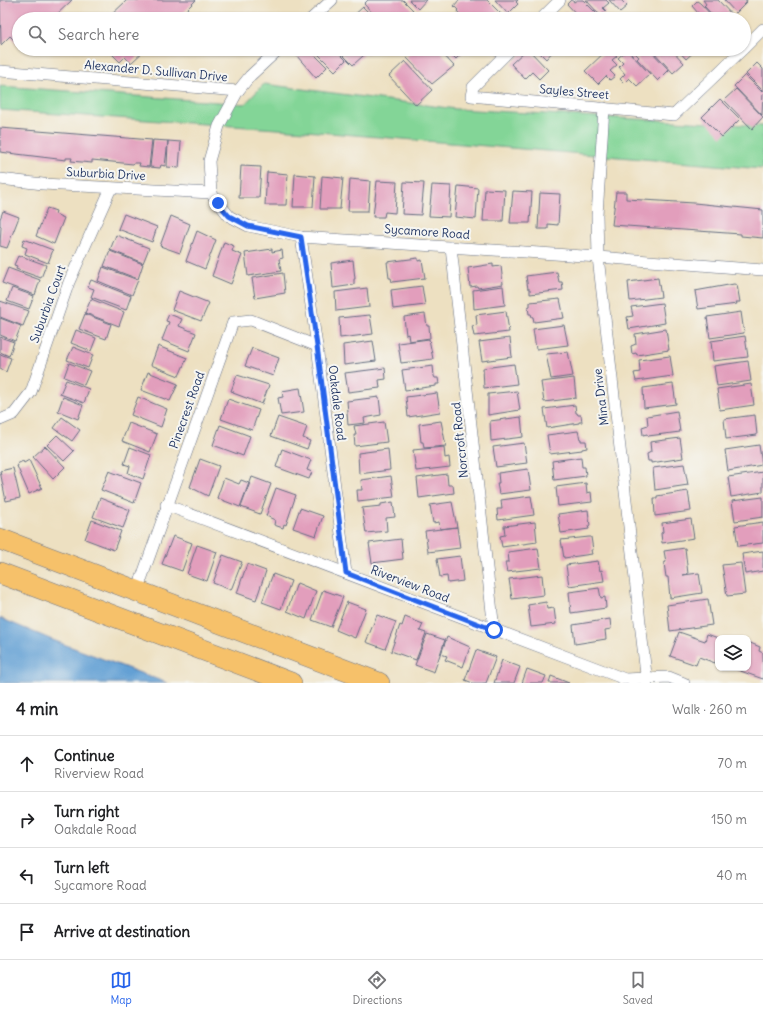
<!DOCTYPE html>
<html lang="en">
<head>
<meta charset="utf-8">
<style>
  :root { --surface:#fff; --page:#f2f2f2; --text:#202124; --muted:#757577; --line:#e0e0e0; --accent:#2563eb }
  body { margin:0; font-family:Delius,sans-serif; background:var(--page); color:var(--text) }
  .controls { position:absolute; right:12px; bottom:12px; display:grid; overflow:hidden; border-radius:8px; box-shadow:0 1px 3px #0004 }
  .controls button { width:36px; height:36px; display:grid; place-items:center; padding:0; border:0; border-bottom:1px solid var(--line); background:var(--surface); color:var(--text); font:20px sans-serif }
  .stop { position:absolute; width:12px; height:12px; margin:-9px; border:3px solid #2563eb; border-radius:50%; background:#fff }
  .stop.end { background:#2563eb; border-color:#fff; box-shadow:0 1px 4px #0008 }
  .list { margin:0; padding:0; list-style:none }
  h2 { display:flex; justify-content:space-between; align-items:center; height:52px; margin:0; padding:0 16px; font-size:17px }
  h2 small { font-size:13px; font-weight:400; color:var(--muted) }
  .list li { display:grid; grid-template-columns:26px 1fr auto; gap:12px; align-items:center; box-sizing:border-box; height:56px; padding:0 16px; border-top:1px solid var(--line) }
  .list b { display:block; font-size:15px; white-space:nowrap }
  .list p { margin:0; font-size:13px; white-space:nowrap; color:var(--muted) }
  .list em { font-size:13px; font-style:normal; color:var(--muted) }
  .icon { flex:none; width:22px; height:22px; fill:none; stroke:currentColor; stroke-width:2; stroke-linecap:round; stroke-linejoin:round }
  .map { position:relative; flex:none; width:763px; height:683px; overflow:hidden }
  .search { position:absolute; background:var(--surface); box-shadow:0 1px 3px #0004; left:12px; right:12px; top:12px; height:44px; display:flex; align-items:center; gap:10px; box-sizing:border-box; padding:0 14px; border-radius:22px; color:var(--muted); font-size:15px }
  .sheet { height:276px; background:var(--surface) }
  nav { display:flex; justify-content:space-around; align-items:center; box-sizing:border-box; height:56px; border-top:1px solid var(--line); background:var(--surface); font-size:11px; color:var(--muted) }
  nav a { display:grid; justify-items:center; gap:2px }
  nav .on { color:var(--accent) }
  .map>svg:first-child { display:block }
  .green { fill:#83d597; stroke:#4f827a }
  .water { fill:#64a0d4; stroke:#406899 }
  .building { fill:#e29ebc }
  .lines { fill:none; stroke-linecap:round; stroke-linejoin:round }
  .street-casing { stroke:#646d81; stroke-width:12 }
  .highway-casing { stroke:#646d81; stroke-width:22 }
  .street { stroke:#fff; stroke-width:11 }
  .highway { stroke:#f6c16b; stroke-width:21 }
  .route { stroke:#2563eb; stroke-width:5 }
  .labels { text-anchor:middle; stroke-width:4; stroke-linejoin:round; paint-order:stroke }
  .street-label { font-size:12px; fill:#1b2f5e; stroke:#f6f6f2 }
</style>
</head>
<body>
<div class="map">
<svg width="763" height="683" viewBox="0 0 763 683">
  <rect width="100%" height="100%" fill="#f6f6f2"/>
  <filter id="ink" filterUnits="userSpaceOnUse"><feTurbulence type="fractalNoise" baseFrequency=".025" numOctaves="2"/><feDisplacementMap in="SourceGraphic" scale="8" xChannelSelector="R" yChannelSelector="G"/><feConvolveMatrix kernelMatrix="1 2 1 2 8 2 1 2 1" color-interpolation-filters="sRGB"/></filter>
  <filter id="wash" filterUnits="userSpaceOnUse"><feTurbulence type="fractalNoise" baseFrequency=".012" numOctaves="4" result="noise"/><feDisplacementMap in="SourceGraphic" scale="16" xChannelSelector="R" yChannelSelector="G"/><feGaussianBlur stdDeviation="0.9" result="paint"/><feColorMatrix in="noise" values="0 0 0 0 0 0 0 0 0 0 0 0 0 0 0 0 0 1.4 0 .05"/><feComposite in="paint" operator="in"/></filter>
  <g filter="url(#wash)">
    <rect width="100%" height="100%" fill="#ede0c1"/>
    <polygon class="green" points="264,84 456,109 763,126 763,169 306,131 0,110 0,86 245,104"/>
    <polygon class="water" points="0,618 50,639 167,683 0,683"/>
    <g id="blocks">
      <g class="building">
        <polygon points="0,0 72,0 52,19 19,19 19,45 10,36 1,45"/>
        <polygon points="127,0 196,0 177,19 107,19"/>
        <polygon points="368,0 403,0 413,10 403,19 378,19 364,4"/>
        <polygon points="409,0 426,0 418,9"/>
        <polygon points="459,0 487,0 505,18 464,19 457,11 458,10 454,6"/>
        <polygon points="495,0 518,0 516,2 518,4 508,14"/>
        <polygon points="571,0 574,2 577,0 583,0 597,14 594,17 596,19 581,19 567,4"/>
        <polygon points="586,0 606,0 609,3 603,8 606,11 601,16"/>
        <polygon points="609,0 621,0 627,6 620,12"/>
        <polygon points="703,0 718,0 733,16 729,19 716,19 704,6 706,4"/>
        <polygon points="724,0 747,0 746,2 747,2 736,13"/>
        <polygon points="697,1 700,3 715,19 695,19 693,17 698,13 692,6"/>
        <polygon points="363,7 375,19 354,19 352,17"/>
        <polygon points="566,12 572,19 559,19"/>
        <polygon points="107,49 146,49 131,63 125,57 120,62"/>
        <polygon points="302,49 307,49 309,51 310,50 327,67 316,78 296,55"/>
        <polygon points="315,49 335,49 346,60 335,71 314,50"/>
        <polygon points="337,49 359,49 364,55 353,65"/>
        <polygon points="362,49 373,49 367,54"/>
        <polygon points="415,49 438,49 454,66 432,84 406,57"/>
        <polygon points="446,49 466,49 456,59"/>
        <polygon points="527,49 528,49 548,70 539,79 532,72 525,79 511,64"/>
        <polygon points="536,49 555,49 546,59"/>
        <polygon points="608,49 610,49 617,56 612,60 617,65 610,71 615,76 610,80 606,76 598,84 585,71"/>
        <polygon points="631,49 649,49 669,70 658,81 637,59 639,57"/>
        <polygon points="651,49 671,49 684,63 673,73"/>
        <polygon points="677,49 697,49 686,59"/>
        <polygon points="627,50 650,74 637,86 629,78 624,83 620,79 625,74 619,67 623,63 618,58"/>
        <polygon points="405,61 432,90 416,105 389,76"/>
        <polygon points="757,63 763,69 763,91 746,74"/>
        <polygon points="745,75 763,93 762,115 734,86"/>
        <polygon points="736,89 763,117 752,129 724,100"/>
        <polygon points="720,99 740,119 722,137 702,117"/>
        <polygon points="0,128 152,140 149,167 139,166 140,163 134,163 133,164 92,160 92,163 71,161 72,158 66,158 66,160 0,152"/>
        <polygon points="153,140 168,141 165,166 161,165 160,168 150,167"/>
        <polygon points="168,141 181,142 179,168 167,167"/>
        <polygon points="241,166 261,167 259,198 239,198"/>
        <polygon points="267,172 288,174 286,205 265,205"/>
        <polygon points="295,174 315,176 313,207 293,207"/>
        <polygon points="322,176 343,178 340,209 320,209"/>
        <polygon points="350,179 370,181 368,211 348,211"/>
        <polygon points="377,181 397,182 395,213 385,212 384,217 373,217"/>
        <polygon points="404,182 424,183 421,215 402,214"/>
        <polygon points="432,185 451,186 449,217 429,216"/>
        <polygon points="458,186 478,188 476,219 455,217"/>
        <polygon points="485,189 505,190 503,221 483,221"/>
        <polygon points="513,191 532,192 530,223 510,223"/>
        <polygon points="616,192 626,192 626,199 694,203 763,210 763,238 741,236 741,234 612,225"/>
        <polygon points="540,193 560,194 558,225 548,224 548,229 538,229"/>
        <polygon points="47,208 56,211 55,214 64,218 54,244 36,236"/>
        <polygon points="3,211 19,217 7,248 0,246 1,226 0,225 0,219"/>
        <polygon points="124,214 157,227 152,242 118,229"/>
        <polygon points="171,216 190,224 180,253 160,246"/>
        <polygon points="197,231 216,240 205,269 186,261"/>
        <polygon points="116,235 149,248 143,263 110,250"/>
        <polygon points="24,239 53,250 48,263 25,254 27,248 22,246"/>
        <polygon points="224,242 234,246 232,251 242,255 231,284 212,276"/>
        <polygon points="272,249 272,252 282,250 283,258 279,259 281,271 248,276 245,253"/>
        <polygon points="110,251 143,264 138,279 104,266"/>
        <polygon points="18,256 20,257 21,256 46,265 41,278 16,269 17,266 14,265"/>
        <polygon points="418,258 418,261 422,260 425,278 392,282 391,278 389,278 387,262"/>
        <polygon points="353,260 355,279 354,279 354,285 333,288 331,263"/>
        <polygon points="493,264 493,267 501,266 503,284 478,288 477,286 470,287 468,268"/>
        <polygon points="103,267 138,280 132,295 98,281"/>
        <polygon points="8,268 40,280 35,295 2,283"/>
        <polygon points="557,272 559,282 562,282 563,290 530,294 530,289 528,289 526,276"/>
        <polygon points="283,273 285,293 255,298 252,278"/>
        <polygon points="658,278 661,297 630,301 628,282"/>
        <polygon points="91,280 131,296 126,310 91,297 94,289 88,287"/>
        <polygon points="734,284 737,285 740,302 736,302 737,304 698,309 695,291"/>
        <polygon points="422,286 425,305 393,309 391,290"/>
        <polygon points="503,286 505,305 474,309 473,290"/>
        <polygon points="12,288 34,296 29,309 7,301"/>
        <polygon points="367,288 369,307 336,311 335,292"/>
        <polygon points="179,291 209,303 201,321 172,310"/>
        <polygon points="91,299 124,312 119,326 85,313"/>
        <polygon points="560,299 564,318 534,322 533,317 532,317 531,314 529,314 528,307 530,306 530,302"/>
        <polygon points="0,301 29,311 23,326 0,317"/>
        <polygon points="662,303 665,323 629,329 627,317 633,316 631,307"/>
        <polygon points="506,311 509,332 474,336 472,326 477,325 476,315"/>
        <polygon points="741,312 744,333 710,338 707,317"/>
        <polygon points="85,314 111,324 106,339 79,329"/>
        <polygon points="169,314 182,319 179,326 196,333 189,351 162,340 169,322 166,321"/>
        <polygon points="425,314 427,326 429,326 430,338 409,341 408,334 406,335 404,317"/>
        <polygon points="370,315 373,334 340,338 339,318"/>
        <polygon points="0,318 21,326 15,341 0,335"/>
        <polygon points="564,325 568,345 536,349 533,329"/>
        <polygon points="666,329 669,350 637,355 636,353 632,354 631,346 636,344 635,334"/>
        <polygon points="76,330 96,338 91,351 71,343"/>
        <polygon points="745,336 748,357 713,361 711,341"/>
        <polygon points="0,337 14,342 9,356 0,352"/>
        <polygon points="510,338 512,357 482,361 479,342"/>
        <polygon points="429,339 433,359 401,363 398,343"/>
        <polygon points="373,341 376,361 344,365 343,345"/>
        <polygon points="158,346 187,358 179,376 151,365"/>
        <polygon points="73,347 93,355 88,368 67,360"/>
        <polygon points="252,348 279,358 273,376 245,366"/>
        <polygon points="568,352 573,376 551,379 546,354"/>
        <polygon points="0,354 11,358 6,372 0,369"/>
        <polygon points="670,356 673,376 636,381 634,373 640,372 640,371 639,360"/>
        <polygon points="748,361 751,381 717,386 714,366"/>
        <polygon points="69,363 90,371 84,385 64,377"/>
        <polygon points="514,364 517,384 484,388 483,368"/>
        <polygon points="433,366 434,376 435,378 438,378 439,384 436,384 436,386 405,390 402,370"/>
        <polygon points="385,368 386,379 379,380 380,388 348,392 345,373"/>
        <polygon points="148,372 178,384 170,401 141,390"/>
        <polygon points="237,375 269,385 262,404 233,393 234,392 231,391"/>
        <polygon points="574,378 576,398 544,402 541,382"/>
        <polygon points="66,380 89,389 84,403 60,394"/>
        <polygon points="673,384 676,404 644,408 643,388"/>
        <polygon points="751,384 754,405 720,410 717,389"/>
        <polygon points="300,388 304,412 281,415 278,398 283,397 282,391"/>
        <polygon points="517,391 520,410 488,415 488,394"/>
        <polygon points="437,393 440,412 408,417 406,397"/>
        <polygon points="63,397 83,405 78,419 58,411"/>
        <polygon points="138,397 167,409 161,427 131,415"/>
        <polygon points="379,397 381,415 364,418 365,423 348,425 347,413 348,412 347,401"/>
        <polygon points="228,399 259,410 252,430 221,419"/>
        <polygon points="575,405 576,413 577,413 578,415 581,415 582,422 579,422 579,423 547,428 544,409"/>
        <polygon points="677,411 680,432 648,436 647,434 643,435 642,427 648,425 647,416"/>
        <polygon points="755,415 757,435 726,439 724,419"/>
        <polygon points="62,417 80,430 72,441 54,428"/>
        <polygon points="278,417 307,427 303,438 310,441 307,449 271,436"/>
        <polygon points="521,417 523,437 491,441 490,421"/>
        <polygon points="441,421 446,446 424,448 423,442 421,442 419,424"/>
        <polygon points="384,422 387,442 355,446 354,435 356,435 354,426"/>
        <polygon points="129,423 157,434 150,452 122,441"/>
        <polygon points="220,425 250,436 243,456 213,445"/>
        <polygon points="578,431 580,439 581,439 581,441 586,441 587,448 582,449 582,450 550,454 547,435"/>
        <polygon points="57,435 74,451 64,461 47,445"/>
        <polygon points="680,438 683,458 651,463 651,461 648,461 647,454 651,452 650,442"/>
        <polygon points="524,443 527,463 496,467 493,447"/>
        <polygon points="759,445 762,465 728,471 725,450"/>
        <polygon points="45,446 65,467 53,479 33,457"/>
        <polygon points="130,447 151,455 143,479 128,473 130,466 124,464"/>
        <polygon points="444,447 445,458 449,457 450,467 416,471 413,450"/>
        <polygon points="282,449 311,460 307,470 312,472 309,479 276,467"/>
        <polygon points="388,449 390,470 359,474 358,453"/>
        <polygon points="581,457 582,467 585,467 586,476 554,480 552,461"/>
        <polygon points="200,459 219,466 208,496 190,487"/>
        <polygon points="29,460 42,488 29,494 17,466 18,466 17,464 23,461 24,463"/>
        <polygon points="684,464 688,485 655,490 653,468"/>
        <polygon points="13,468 20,498 6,501 0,471"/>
        <polygon points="528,469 531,490 499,494 497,483 499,483 498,473"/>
        <polygon points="109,471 141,483 134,503 101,490"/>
        <polygon points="763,472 763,492 731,497 728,477"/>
        <polygon points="447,474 448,485 453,485 454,493 419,498 417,478"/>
        <polygon points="391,476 394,497 358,501 357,490 362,490 361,480"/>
        <polygon points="252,477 271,484 260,514 241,507"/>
        <polygon points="224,478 239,484 241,480 249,483 240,507 217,498"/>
        <polygon points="586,483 587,493 591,492 592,502 558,506 556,487"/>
        <polygon points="276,488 296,495 286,525 284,524 283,528 274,525 275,520 266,516"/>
        <polygon points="688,491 691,511 655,516 654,498 657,498 657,496"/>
        <polygon points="531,496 534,515 498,520 497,509 502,509 501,500"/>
        <polygon points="763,497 763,517 735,521 732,501"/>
        <polygon points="100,498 130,510 123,528 93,517"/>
        <polygon points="393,502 395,517 386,518 387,531 366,533 362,508 381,506 381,504"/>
        <polygon points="452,502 457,527 440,529 439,522 433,523 430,505"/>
        <polygon points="300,508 323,516 316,536 293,528"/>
        <polygon points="588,510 590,526 588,526 589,529 561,533 558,514"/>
        <polygon points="691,519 694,538 662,543 661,533 663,532 662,523"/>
        <polygon points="92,520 121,531 114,550 85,539"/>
        <polygon points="535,522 537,542 502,547 500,536 505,535 504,526"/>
        <polygon points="763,522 763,543 738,546 735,526"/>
        <polygon points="457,527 460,548 428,552 425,531"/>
        <polygon points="173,536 192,543 182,571 162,564"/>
        <polygon points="589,537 591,537 593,550 591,550 592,554 564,558 561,540"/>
        <polygon points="401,539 403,559 372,563 369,543"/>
        <polygon points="197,545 217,552 207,581 187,574"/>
        <polygon points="538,548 541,568 507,572 505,562 509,562 508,552"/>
        <polygon points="685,548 688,574 683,575 699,573 702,593 670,598 668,577 666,577 664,563 666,562 664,551"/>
        <polygon points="763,551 763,571 745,574 742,554"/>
        <polygon points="223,555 242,562 231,590 213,583"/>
        <polygon points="460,556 463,581 448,583 447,576 440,577 437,559"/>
        <polygon points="598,561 600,571 602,570 604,581 569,586 566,565"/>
        <polygon points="741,563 745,594 727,596 722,565"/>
        <polygon points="247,564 266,571 256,600 237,593"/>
        <polygon points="273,574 291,581 281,609 262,602"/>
        <polygon points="542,575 544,595 512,599 509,579"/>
        <polygon points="297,583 316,591 306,619 287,611"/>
        <polygon points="599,588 601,598 605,597 606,608 571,613 569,592"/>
        <polygon points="323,590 343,597 331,627 312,620"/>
        <polygon points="708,599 712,625 670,631 667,605"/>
        <polygon points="347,602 366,609 355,638 336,630"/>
        <polygon points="546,602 547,609 554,608 556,624 531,627 528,605"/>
        <polygon points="377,615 396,622 385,649 366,642"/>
        <polygon points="405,617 423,624 420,631 426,633 416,660 391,651 400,625 402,626"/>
        <polygon points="610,619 611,629 605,630 606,639 575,644 573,625"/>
        <polygon points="679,632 705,641 707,634 718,638 718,655 715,663 699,657 696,665 670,656"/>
        <polygon points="427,634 445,640 434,672 415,665"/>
        <polygon points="447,637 470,647 463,667 445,660 447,656 441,654"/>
        <polygon points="748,642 760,647 759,651 763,653 763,679 732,668 748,668"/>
        <polygon points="476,650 496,657 486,683 473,683 465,680"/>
        <polygon points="502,660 520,667 514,683 494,683"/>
        <polygon points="527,669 546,676 543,683 522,683"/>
        <polygon points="551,676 569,683 549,683"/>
      </g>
    </g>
  </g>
  <g filter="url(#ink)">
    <use href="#blocks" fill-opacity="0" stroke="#646d81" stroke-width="1"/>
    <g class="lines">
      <defs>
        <g id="street">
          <polyline points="311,19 332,0"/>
          <polyline points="541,19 560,0"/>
          <polyline points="744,48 763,29"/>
          <polyline points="279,49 250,76 238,91 219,126 209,161 211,193 229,216 248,226 301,237 598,257 763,270"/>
          <polyline points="511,49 473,87 471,96 674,115 743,49"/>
          <polyline points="0,71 238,91"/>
          <polyline points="604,108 597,215 598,257 647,683"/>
          <polyline points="0,179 43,184 211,193"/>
          <polyline points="301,237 317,346 346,573"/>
          <polyline points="451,247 494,630"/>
          <polyline points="0,420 14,414 31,392 69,282 111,188"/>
          <polyline points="166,505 625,679 669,677 684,683"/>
          <polyline points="137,591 233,322 251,320 317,346"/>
        </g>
        <g id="highway">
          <polyline points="0,539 379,683"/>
          <polyline points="0,573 291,683"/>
        </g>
      </defs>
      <use href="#street" class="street-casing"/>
      <use href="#highway" class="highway-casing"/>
      <use href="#street" class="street"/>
      <use href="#highway" class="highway"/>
    </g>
  </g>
  <g class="lines" filter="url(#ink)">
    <polyline class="route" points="218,203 229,216 248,226 301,237 317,346 346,573 494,630"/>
  </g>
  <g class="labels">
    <g class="street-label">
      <text transform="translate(156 71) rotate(5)" y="4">Alexander D. Sullivan Drive</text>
      <text transform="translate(574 92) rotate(5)" y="4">Sayles Street</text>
      <text transform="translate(106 174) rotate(3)" y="4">Suburbia Drive</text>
      <text transform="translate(427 232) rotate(4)" y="4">Sycamore Road</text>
      <text transform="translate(48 304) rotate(-70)" y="4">Suburbia Court</text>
      <text transform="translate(601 397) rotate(-97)" y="4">Mina Drive</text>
      <text transform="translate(337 403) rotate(83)" y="4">Oakdale Road</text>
      <text transform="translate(187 410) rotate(-70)" y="4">Pinecrest Road</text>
      <text transform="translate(460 440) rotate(-96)" y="4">Norcroft Road</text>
      <text transform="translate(410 584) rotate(21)" y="4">Riverview Road</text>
    </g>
  </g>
</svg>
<div class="controls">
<button><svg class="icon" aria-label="layers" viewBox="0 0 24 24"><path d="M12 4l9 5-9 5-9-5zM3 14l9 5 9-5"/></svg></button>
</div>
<div class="stop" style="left:494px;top:630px"></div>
<div class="stop end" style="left:218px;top:203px"></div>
<div class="search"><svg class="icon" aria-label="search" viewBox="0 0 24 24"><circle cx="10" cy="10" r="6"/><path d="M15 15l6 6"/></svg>Search here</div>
</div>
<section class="sheet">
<h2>4 min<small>Walk · 260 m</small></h2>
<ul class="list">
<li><svg class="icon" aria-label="ahead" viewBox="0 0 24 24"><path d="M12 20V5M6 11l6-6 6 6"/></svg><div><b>Continue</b><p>Riverview Road</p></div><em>70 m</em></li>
<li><svg class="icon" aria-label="right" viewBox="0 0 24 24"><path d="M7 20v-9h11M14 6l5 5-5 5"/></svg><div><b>Turn right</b><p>Oakdale Road</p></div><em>150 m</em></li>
<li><svg class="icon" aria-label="left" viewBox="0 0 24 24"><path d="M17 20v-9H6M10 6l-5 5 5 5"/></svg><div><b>Turn left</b><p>Sycamore Road</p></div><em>40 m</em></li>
<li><svg class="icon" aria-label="arrive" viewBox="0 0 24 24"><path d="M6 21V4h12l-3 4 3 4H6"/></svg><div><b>Arrive at destination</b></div></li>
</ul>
</section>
<nav>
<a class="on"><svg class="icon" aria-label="map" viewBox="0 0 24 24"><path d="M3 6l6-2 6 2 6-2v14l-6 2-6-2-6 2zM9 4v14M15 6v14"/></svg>Map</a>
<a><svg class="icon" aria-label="directions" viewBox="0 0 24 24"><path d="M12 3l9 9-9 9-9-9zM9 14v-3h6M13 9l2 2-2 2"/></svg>Directions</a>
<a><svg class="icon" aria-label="saved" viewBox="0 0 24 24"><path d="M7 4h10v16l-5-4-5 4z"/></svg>Saved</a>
</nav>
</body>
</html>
